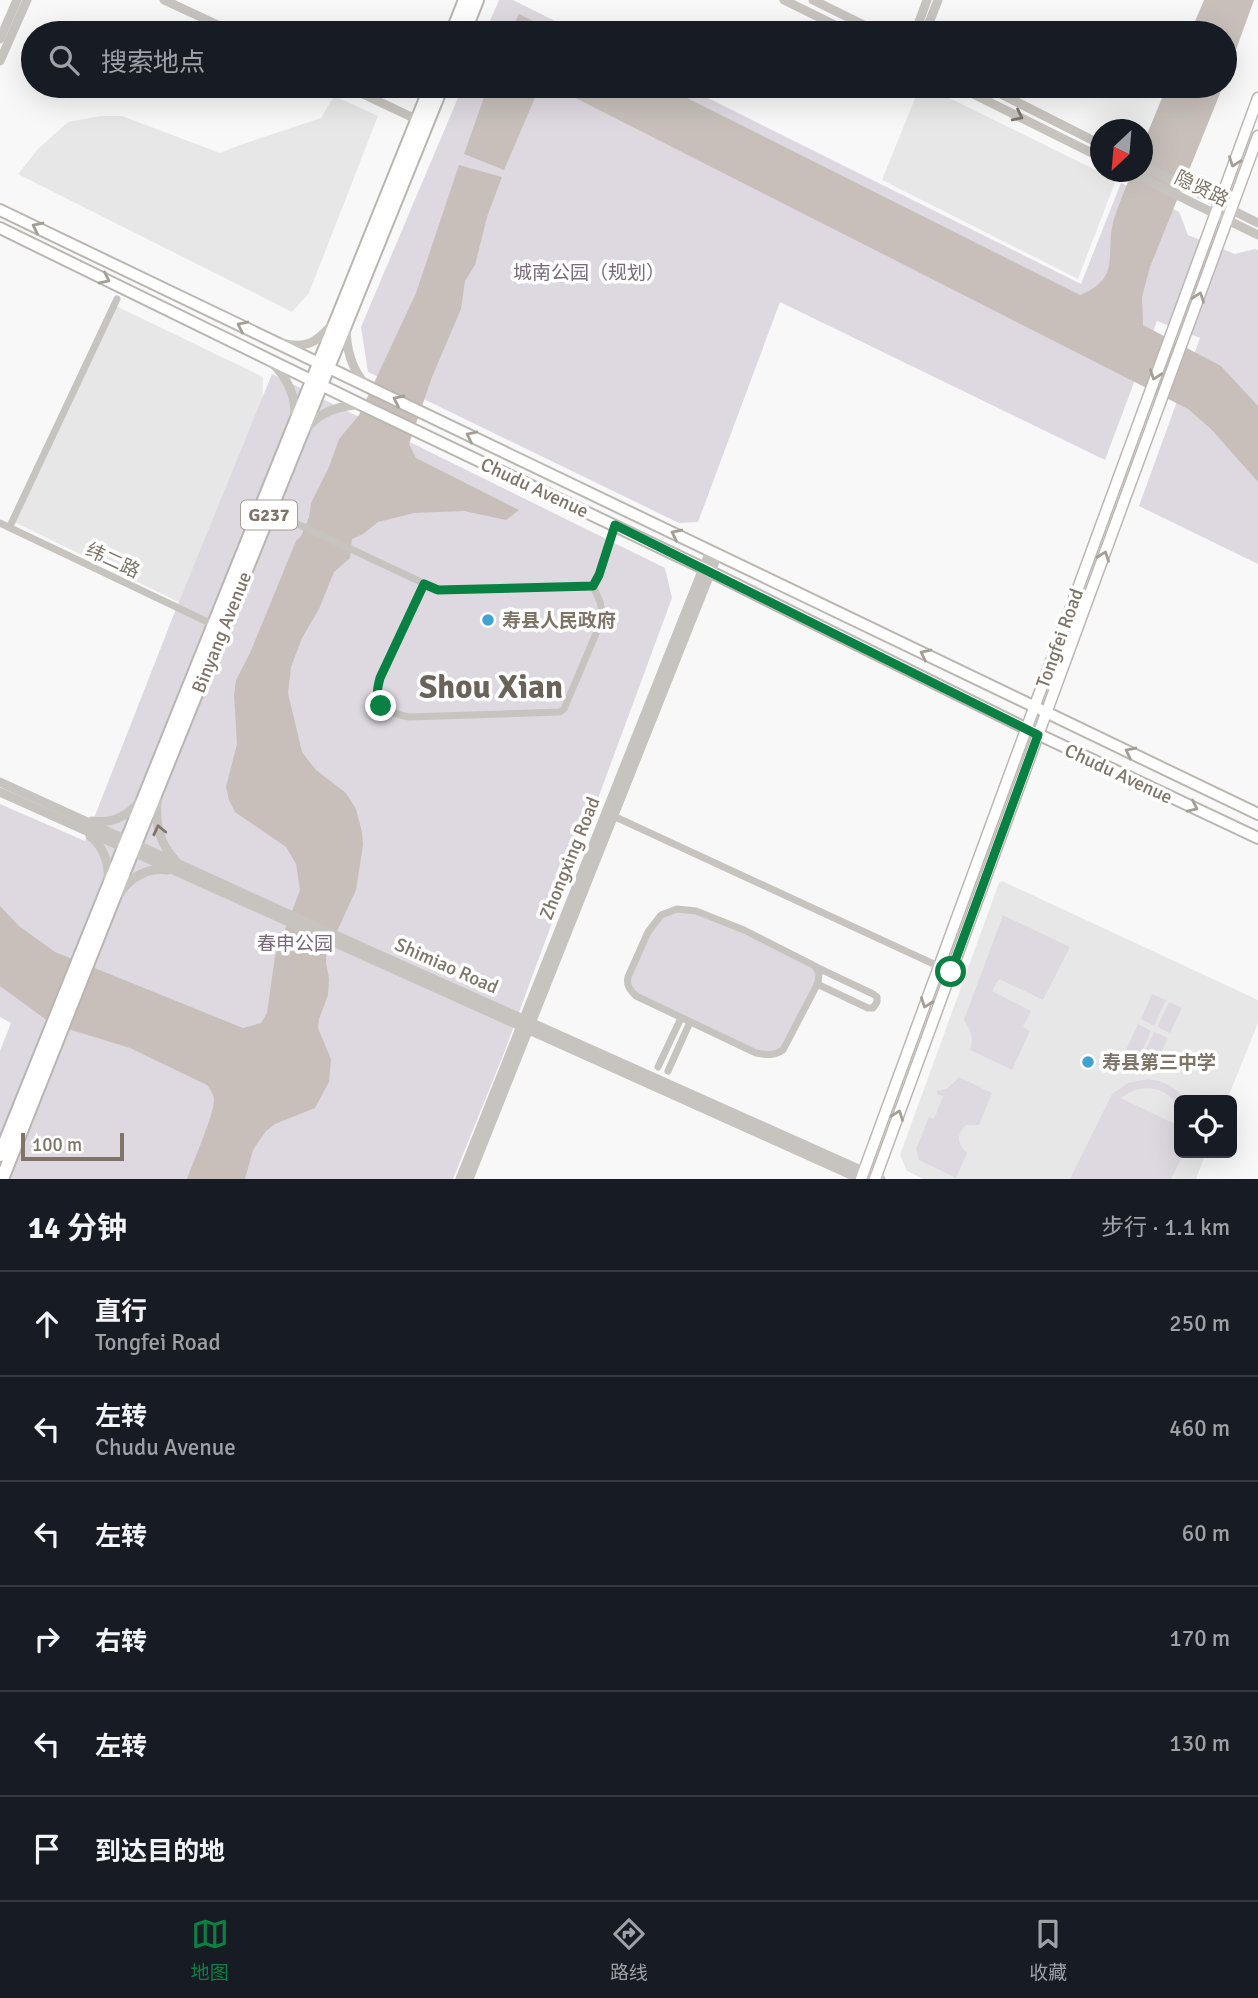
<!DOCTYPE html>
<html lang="zh">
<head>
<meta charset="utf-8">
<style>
  :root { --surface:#171b24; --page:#20242c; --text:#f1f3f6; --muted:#9ea1a6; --line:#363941; --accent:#0b8043 }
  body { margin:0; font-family:Signika,"Noto Sans SC",sans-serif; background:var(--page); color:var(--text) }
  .controls { position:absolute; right:21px; bottom:21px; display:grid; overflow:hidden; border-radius:10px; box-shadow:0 7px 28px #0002 }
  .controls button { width:63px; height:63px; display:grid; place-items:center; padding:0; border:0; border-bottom:2px solid var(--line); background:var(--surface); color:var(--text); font:35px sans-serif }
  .compass { position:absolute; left:1090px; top:119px; width:63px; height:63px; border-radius:50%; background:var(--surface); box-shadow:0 7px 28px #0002; rotate:206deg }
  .scale { position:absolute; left:21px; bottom:18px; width:103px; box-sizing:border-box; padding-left:7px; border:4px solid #7f7467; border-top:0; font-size:19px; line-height:24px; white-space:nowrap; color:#7f7467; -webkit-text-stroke:5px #fff; paint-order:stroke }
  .stop { position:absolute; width:21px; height:21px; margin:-16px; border:5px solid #0b8043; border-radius:50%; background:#fff }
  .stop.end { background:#0b8043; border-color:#fff; box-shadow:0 2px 7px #0008 }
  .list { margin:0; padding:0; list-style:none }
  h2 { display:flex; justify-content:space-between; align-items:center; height:91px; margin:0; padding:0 28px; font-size:30px }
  h2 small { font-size:23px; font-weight:400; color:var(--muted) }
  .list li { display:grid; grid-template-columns:46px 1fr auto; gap:21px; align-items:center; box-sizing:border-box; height:105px; padding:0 28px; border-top:2px solid var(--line) }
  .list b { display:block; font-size:26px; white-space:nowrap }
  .list p { margin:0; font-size:23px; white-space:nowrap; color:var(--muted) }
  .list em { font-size:23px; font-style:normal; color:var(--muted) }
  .icon { flex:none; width:38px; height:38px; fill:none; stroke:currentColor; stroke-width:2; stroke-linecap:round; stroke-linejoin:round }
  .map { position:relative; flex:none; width:1258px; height:1179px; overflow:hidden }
  .search { position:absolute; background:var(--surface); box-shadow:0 7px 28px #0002; left:21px; right:21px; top:21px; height:77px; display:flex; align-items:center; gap:18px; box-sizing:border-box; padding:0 24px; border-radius:38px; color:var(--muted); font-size:26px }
  .sheet { height:721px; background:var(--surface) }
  nav { display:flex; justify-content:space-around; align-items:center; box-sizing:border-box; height:98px; border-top:2px solid var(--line); background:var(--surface); font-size:19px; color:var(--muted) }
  nav a { display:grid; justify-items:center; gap:4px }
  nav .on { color:var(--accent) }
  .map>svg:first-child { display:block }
  .built { fill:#e8e7e7 }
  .green { fill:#ded9e0 }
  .water { fill:#c8bfba }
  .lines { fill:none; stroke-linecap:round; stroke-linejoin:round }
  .secondary-casing { stroke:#bcb7b2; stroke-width:13 }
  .primary-casing { stroke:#bab6b1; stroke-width:14 }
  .trunk-casing { stroke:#b9b5b1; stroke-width:16 }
  .minor { stroke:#c7c3bf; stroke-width:7 }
  .tertiary { stroke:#c7c3bf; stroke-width:9 }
  .secondary { stroke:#fff; stroke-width:10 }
  .primary { stroke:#fff; stroke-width:10 }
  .trunk { stroke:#fff; stroke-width:12 }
  .oneway { stroke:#7f7467 }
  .oneway2 { stroke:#a59e95 }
  .route { stroke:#0b8043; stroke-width:9 }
  .poi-dot { fill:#41a3d0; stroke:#fff; stroke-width:2.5 }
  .labels { text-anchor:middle; stroke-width:7; stroke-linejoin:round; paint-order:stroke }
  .shield { fill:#fff; stroke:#a59e95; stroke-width:2 }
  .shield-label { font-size:18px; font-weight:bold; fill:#7f7467 }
  .street-label { font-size:19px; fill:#7f7467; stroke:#fff }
  .park-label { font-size:19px; fill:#7b6a7d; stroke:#fff }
  .poi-label { font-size:19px; font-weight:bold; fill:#7f7467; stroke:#fff; text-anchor:start }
  .town-label { font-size:33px; font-weight:bold; fill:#6b6359; stroke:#fff }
</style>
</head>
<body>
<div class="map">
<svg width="1258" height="1179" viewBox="0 0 1258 1179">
  <rect width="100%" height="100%" fill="#f8f8f9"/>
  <g class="built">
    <polygon points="933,90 1116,180 1078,279 882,180 916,96"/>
    <polygon points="334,96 378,116 309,293 292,312 18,174 38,149 68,122 100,116 122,116 220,153 240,145 321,118"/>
    <polygon points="116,306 263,377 262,420 187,606 12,521"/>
    <polygon points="1002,881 1258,1000 1258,1023 1227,1100 1179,1100 1179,1153 1206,1153 1196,1179 924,1179 907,1171 900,1155 999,883"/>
  </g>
  <g class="green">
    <polygon points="499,0 513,0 579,33 485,33"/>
    <polygon points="463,86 684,86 1081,284 1121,183 1179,212 1188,235 1235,254 1255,249 1258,250 1258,564 1139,506 1200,338 1157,321 1105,460 780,302 698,522 679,523 368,372 361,327"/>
    <polygon points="272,374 665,568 672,598 504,1053 453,1179 0,1179 0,1051 11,1023 0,1017 0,804 85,841 174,614"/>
    <path d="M678 911C727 918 771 946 814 969L817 975 815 984 787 1043 775 1053 758 1052 637 995 629 983 650 933 662 917Z"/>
    <path d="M1003 915 1070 947 1043 1000 999 979 992 991 1031 1011 1023 1027 1030 1031 1012 1070 970 1050C974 1038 971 1030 964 1020Z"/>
    <polygon points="1152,994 1166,1000 1154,1026 1141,1019"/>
    <polygon points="1169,1002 1182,1008 1170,1033 1157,1027"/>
    <polygon points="1138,1024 1151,1031 1140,1056 1126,1050"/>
    <polygon points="1154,1032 1168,1038 1156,1064 1142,1057"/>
    <path d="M959 1077 992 1093 979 1125H966C956 1134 957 1144 967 1153L956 1178 919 1160 916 1149 929 1117 934 1119 943 1096 937 1094V1091L948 1088Z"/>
    <path d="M1148 1079C1164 1081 1176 1087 1185 1100H1179V1107C1166 1086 1141 1082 1121 1098L1179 1126V1153H1184L1171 1179H1070L1112 1094 1128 1083Z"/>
  </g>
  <g class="water">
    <polygon points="1204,0 1254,0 1225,80 1225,33 1190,33"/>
    <polygon points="519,14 557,33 510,33"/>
    <polygon points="488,86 540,86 504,170 464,154"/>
    <path d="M552 86H663L1080 295C1123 278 1104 252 1114 219 1119 203 1126 187 1132 172H1142L1143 144 1167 86H1223L1150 267 1142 297 1143 325 1221 366 1258 406V482L1211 429 1188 409Z"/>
    <path d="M459 165 502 177 487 217 475 265 465 281 461 309 432 377 409 444 416 458 519 510 506 520 464 511 414 513 378 522 363 534 352 539 350 558 334 572 319 609 302 638 291 667 288 693 302 752 316 770 346 793 356 809 362 832 363 845 356 890 326 955V963L329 978 328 995 319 1019 318 1028 331 1059 329 1082 315 1108 275 1124 266 1131 253 1150 245 1179H187C193 1162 214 1115 214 1100 214 1094 210 1089 207 1085L130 1048 52 1024 0 986V906L19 926 55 952 243 1028 261 1023 267 1013 275 956 300 890 296 864 286 847 235 812 229 800 226 787 237 744 234 695 236 680 250 653 296 541 301 536 309 517 311 503 329 467 339 439 359 415 416 293Z"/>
  </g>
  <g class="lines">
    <defs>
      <g id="secondary">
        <polyline points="861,1179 1258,98"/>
        <polyline points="875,1179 1258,136"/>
      </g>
      <g id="primary">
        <polyline points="0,210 1258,814"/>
        <polyline points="0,228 364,406 703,568 1027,729 1258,838"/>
      </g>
      <g id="trunk">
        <polyline points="452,33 465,0"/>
        <polyline points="464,33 477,0"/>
        <polyline points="0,1155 431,86"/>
        <polyline points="2,1179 132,852 442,86"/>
      </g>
    </defs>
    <use href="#secondary" class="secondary-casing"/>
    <use href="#primary" class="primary-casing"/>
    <use href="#trunk" class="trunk-casing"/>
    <g class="minor">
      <polyline points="270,511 438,590 593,586 599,575 615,525"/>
      <polyline points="0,523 212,624"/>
      <polyline points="11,524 117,299"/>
      <path d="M424 584 380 678C373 706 383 712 409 717L560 712 564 709 603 617 600 602 593 586"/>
      <polyline points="609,814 951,972"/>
      <path d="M677 909 696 911 744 930 815 966 819 974 818 983 783 1050C774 1056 767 1055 756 1053L636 996C630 990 626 985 628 977L648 932 661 915Z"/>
      <polyline points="816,967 873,994 877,997 877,1002 873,1008 868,1008 817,984"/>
      <polyline points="658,1067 681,1018"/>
      <polyline points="668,1071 690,1022"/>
    </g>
    <g class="tertiary">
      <polyline points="164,0 235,33"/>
      <polyline points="784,0 851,33"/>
      <polyline points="813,0 880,33"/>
      <polyline points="915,33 927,0"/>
      <polyline points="925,33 938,0"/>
      <polyline points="0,39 17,0"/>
      <polyline points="0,61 27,0"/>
      <polyline points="346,86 420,121"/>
      <polyline points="957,86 1100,157"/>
      <polyline points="985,86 1100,144"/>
      <polyline points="1142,165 1258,223"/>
      <polyline points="1130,172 1258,235"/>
      <path d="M346 326C346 348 351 368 365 384"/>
      <path d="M282 343C305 349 316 343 331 326"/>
      <path d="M271 362C287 377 296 396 295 418"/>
      <path d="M306 429C320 412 339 405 361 405"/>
      <polyline points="0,782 284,912 881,1179"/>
      <polyline points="0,792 860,1179"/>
      <path d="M157 800C155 823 159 844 176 861"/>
      <path d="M92 821C112 824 127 817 140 801"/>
      <path d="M90 836C103 846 109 862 108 879"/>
      <path d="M120 893C130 877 149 867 167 870"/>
      <polyline points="460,1179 710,551"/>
      <polyline points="469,1179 718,554"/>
    </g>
    <use href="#secondary" class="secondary"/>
    <use href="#primary" class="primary"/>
    <use href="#trunk" class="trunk"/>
  </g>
  <defs><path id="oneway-chevron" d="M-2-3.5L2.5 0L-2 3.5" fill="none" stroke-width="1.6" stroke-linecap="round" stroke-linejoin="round" transform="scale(1.75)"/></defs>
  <g class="oneway">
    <use href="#oneway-chevron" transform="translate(1018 116) rotate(26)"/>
    <use href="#oneway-chevron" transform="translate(159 830) rotate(-103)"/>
  </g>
  <g class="oneway2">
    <use href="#oneway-chevron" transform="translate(1234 162) rotate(110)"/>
    <use href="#oneway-chevron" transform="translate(37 227) rotate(-154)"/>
    <use href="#oneway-chevron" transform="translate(105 279) rotate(26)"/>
    <use href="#oneway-chevron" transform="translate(1199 297) rotate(-70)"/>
    <use href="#oneway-chevron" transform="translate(242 326) rotate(-154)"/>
    <use href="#oneway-chevron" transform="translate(1155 375) rotate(110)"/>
    <use href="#oneway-chevron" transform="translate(398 400) rotate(-154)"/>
    <use href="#oneway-chevron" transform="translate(471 436) rotate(-154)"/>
    <use href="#oneway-chevron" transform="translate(676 534) rotate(-154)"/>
    <use href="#oneway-chevron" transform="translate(1104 556) rotate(-70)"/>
    <use href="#oneway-chevron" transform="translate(925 654) rotate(-154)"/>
    <use href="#oneway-chevron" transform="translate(1130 752) rotate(-154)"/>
    <use href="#oneway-chevron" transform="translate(1193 807) rotate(25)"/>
    <use href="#oneway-chevron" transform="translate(926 1003) rotate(110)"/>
    <use href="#oneway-chevron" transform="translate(898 1115) rotate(-70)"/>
  </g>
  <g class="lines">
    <path class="route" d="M381 706C376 696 377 689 380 678L424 584 438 590 593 586 599 575 615 525 1038 735 951 972"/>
  </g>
  <g class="poi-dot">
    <circle cx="488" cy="620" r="7"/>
    <circle cx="1088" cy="1062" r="7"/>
  </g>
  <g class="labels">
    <rect class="shield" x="241" y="500.5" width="56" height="29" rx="5"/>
    <g class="shield-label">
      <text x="269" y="521">G237</text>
    </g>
    <g class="street-label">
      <text transform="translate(1202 188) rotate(26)" y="7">隐贤路</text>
      <text transform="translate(535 487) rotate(25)" y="7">Chudu Avenue</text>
      <text transform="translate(113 560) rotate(25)" y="7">纬二路</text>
      <text transform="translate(221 632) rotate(-68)" y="7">Binyang Avenue</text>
      <text transform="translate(1059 638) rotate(-70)" y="7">Tongfei Road</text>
      <text transform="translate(1119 773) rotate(25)" y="7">Chudu Avenue</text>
      <text transform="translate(569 858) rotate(-68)" y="7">Zhongxing Road</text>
      <text transform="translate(447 965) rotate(24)" y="7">Shimiao Road</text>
    </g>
    <g class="park-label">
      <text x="589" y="279">城南公园（规划）</text>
      <text x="295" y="950">春申公园</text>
    </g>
    <g class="poi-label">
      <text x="502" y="627">寿县人民政府</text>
      <text x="1102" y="1069">寿县第三中学</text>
    </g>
    <g class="town-label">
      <text x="491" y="698">Shou Xian</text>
    </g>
  </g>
</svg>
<div class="controls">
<button><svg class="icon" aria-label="locate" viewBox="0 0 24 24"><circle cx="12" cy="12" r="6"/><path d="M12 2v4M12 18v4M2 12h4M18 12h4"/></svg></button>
</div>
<svg class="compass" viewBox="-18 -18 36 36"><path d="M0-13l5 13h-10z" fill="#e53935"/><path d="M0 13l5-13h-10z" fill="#9ea1a6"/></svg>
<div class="scale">100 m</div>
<div class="stop" style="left:951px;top:972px"></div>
<div class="stop end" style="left:381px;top:706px"></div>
<div class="search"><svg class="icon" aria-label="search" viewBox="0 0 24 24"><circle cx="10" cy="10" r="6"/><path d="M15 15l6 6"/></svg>搜索地点</div>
</div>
<section class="sheet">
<h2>14 分钟<small>步行 · 1.1 km</small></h2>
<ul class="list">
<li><svg class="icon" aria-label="ahead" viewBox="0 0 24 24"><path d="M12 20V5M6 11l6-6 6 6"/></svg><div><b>直行</b><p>Tongfei Road</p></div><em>250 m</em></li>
<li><svg class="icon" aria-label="left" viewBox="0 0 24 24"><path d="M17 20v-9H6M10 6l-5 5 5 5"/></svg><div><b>左转</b><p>Chudu Avenue</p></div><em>460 m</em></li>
<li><svg class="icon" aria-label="left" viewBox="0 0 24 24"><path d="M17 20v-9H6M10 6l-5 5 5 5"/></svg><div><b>左转</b></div><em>60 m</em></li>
<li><svg class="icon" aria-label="right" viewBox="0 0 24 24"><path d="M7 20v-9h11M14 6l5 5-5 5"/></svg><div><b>右转</b></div><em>170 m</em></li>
<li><svg class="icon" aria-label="left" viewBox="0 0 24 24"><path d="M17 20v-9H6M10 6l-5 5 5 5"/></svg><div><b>左转</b></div><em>130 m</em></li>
<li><svg class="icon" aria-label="arrive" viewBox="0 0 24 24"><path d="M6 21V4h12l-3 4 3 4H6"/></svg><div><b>到达目的地</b></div></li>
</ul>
</section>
<nav>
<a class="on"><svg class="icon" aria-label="map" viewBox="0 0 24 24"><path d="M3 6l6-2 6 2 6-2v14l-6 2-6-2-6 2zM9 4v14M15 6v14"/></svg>地图</a>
<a><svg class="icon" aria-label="directions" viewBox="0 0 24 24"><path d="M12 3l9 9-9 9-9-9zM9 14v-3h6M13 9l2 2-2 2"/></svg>路线</a>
<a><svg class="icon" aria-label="saved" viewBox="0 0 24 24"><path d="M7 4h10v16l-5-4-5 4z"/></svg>收藏</a>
</nav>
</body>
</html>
